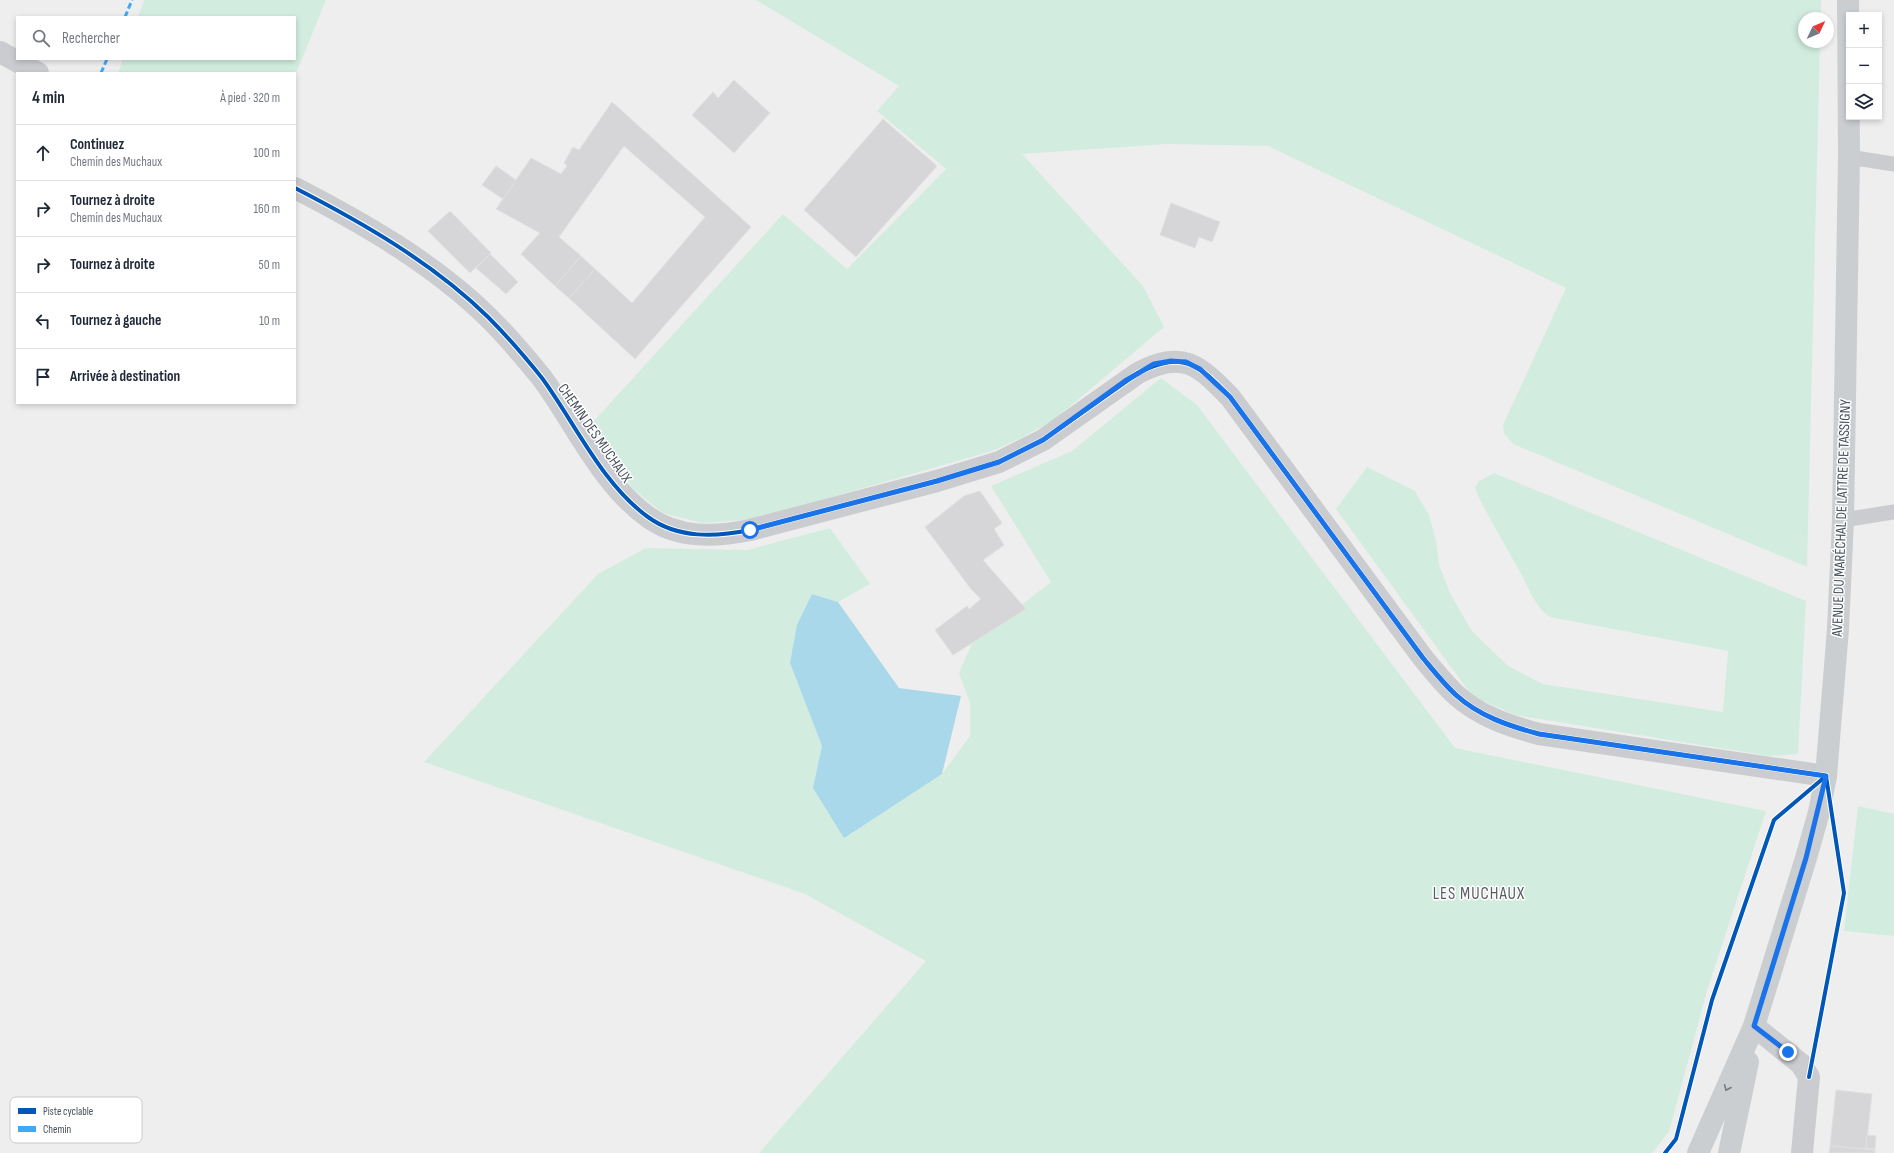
<!DOCTYPE html>
<html lang="fr">
<head>
<meta charset="utf-8">
<style>
  :root { --surface:#fff; --page:#f2f2f3; --text:#1f2937; --muted:#747a83; --line:#e0e1e3 }
  body { margin:0; font-family:"Sofia Sans Condensed",sans-serif; background:var(--page); color:var(--text) }
  .controls { position:absolute; right:12px; top:12px; display:grid; overflow:hidden; border-radius:0px; box-shadow:0 2px 6px #0003 }
  .controls button { width:36px; height:36px; display:grid; place-items:center; padding:0; border:0; border-bottom:1px solid var(--line); background:var(--surface); color:var(--text); font:20px sans-serif }
  .compass { position:absolute; left:1798px; top:12px; width:36px; height:36px; border-radius:50%; background:var(--surface); box-shadow:0 2px 6px #0003; rotate:46deg }
  .stop { position:absolute; width:12px; height:12px; margin:-9px; border:3px solid #1a73e8; border-radius:50%; background:#fff }
  .stop.end { background:#1a73e8; border-color:#fff; box-shadow:0 1px 4px #0008 }
  .list { margin:0; padding:0; list-style:none }
  h2 { display:flex; justify-content:space-between; align-items:center; height:52px; margin:0; padding:0 16px; font-size:17px }
  h2 small { font-size:13px; font-weight:400; color:var(--muted) }
  .list li { display:grid; grid-template-columns:26px 1fr auto; gap:12px; align-items:center; box-sizing:border-box; height:56px; padding:0 16px; border-top:1px solid var(--line) }
  .list b { display:block; font-size:15px; white-space:nowrap }
  .list p { margin:0; font-size:13px; white-space:nowrap; color:var(--muted) }
  .list em { font-size:13px; font-style:normal; color:var(--muted) }
  .icon { flex:none; width:22px; height:22px; fill:none; stroke:currentColor; stroke-width:2; stroke-linecap:round; stroke-linejoin:round }
  .map { position:relative; flex:none; width:1894px; height:1153px; overflow:hidden }
  .search { position:absolute; background:var(--surface); box-shadow:0 2px 6px #0003; left:16px; top:16px; width:280px; height:44px; display:flex; align-items:center; gap:10px; box-sizing:border-box; padding:0 14px; border-radius:0px; color:var(--muted); font-size:15px }
  .panel { position:absolute; background:var(--surface); box-shadow:0 2px 6px #0003; left:16px; top:72px; width:280px; height:332px; border-radius:0px }
  .map>svg:first-child { display:block }
  .green { fill:#d2eddf }
  .water { fill:#a8d8ea }
  .building { fill:#d6d6d8; stroke:#e0e0e1 }
  .lines { fill:none; stroke-linecap:round; stroke-linejoin:round }
  .lane { stroke:#cacccf; stroke-width:15 }
  .street { stroke:#cacccf; stroke-width:22 }
  .secondary { stroke:#cbced1; stroke-width:22 }
  .quiet { stroke:#3fa9f5; stroke-width:3; stroke-dasharray:6 3; stroke-linecap:butt }
  .cycleway-casing { stroke:#fff; stroke-width:6 }
  .cycleway { stroke:#0057b8; stroke-width:4 }
  .oneway { stroke:#757b84 }
  .route { stroke:#1a73e8; stroke-width:5 }
  .labels { text-anchor:middle; stroke-width:3; stroke-linejoin:round; paint-order:stroke }
  .street-label { font-size:15px; fill:#464f5a; stroke:#fff }
  .quarter-label { font-size:17px; letter-spacing:1px; fill:#5a5d62; stroke:#fff }
  .key { fill:#fff; stroke:#c8cace; stroke-width:1 }
  .key-label { font-size:11px; fill:#464f5a }
</style>
</head>
<body>
<div class="map">
<svg width="1894" height="1153" viewBox="0 0 1894 1153">
  <rect width="100%" height="100%" fill="#efeeee"/>
  <g class="green">
    <polygon points="144,0 326,0 295,76 295,73 118,73 123,59 295,59 295,17 138,17"/>
    <polygon points="756,0 1821,0 1821,18 1804,18 1804,42 1820,42 1807,567 1513,444 1504,433 1503,425 1566,288 1268,146 1167,144 1022,154 1143,286 1164,327 1055,419 1023,437 992,451 756,519 702,523 663,513 632,488 592,423 783,214 847,269 946,169 877,111 899,86"/>
    <polygon points="1161,378 1197,405 1455,748 1766,811 1707,991 1669,1132 1652,1153 759,1153 926,961 805,894 424,762 598,574 646,548 747,550 830,528 870,584 838,602 812,594 790,663 822,746 813,788 844,837 942,774 970,736 970,703 959,673 972,643 1051,582 991,486 1072,451"/>
    <path d="M1367 467 1415 491 1429 515 1436 541 1439 565 1450 593 1471 630 1508 666 1543 684 1723 712 1728 651 1550 617C1534 606 1529 588 1520 572 1506 547 1492 523 1479 498L1475 488 1478 482 1494 473 1806 601 1798 754 1769 756 1515 715 1472 696 1336 509Z"/>
    <polygon points="1858,806 1894,814 1894,936 1844,931"/>
  </g>
  <polygon class="water" points="812,594 838,602 899,688 961,696 942,774 844,838 813,788 822,746 790,663 797,625"/>
  <g class="building">
    <polygon points="734,80 770,113 734,153 692,115 713,92 718,98"/>
    <polygon points="612,102 751,227 635,359 569,298 595,269 632,303 705,217 624,146 559,237 581,256 555,286 521,254 540,233 496,209 531,158 561,174 567,166 564,163 573,147 579,150"/>
    <polygon points="883,119 937,166 856,257 804,210"/>
    <polygon points="496,166 516,180 503,199 482,185"/>
    <polygon points="1171,203 1220,222 1212,242 1199,237 1195,248 1160,235"/>
    <polygon points="450,211 491,253 470,273 428,231"/>
    <polygon points="490,254 518,282 506,294 476,268"/>
    <polygon points="581,256 595,269 569,298 555,286"/>
    <polygon points="980,491 1002,523 994,529 1004,545 983,560 1026,609 953,655 935,630 967,606 969,609 981,599 971,589 925,527 964,496"/>
    <polygon points="1836,1090 1872,1094 1866,1149 1830,1146"/>
    <polygon points="1867,1135 1876,1136 1875,1149 1866,1148"/>
    <polygon points="1830,1146 1875,1150 1875,1153 1829,1153"/>
  </g>
  <g class="lines">
    <g class="lane">
      <polyline points="1849,157 1894,164"/>
      <polyline points="1843,520 1894,512"/>
    </g>
    <g class="street">
      <polyline points="0,52 38,73"/>
      <path d="M295 188C363 223 433 263 488 317 507 336 525 357 542 378 575 423 602 484 648 517 678 539 716 537 750 530L937 481 999 462 1043 440 1138 373C1183 350 1198 364 1230 397L1423 658C1433 670 1444 684 1456 695 1479 716 1509 726 1539 734L1826 776"/>
      <polyline points="1754,1026 1801,1064 1809,1077 1802,1153"/>
    </g>
    <g class="secondary">
      <polyline points="1698,1153 1754,1026 1806,858 1819,812 1826,776 1838,629 1843,520 1849,157 1848,0"/>
      <polyline points="1729,1153 1748,1062"/>
    </g>
    <g class="quiet">
      <polyline points="125,17 132,0"/>
      <polyline points="101,73 107,59"/>
    </g>
    <defs>
      <g id="cycleway">
        <path d="M295 188C363 223 433 263 488 317 507 336 525 357 542 378 575 423 602 484 648 517 678 539 716 537 750 530L937 481 999 462 1043 440 1138 373C1183 350 1198 364 1230 397L1423 658C1433 670 1444 684 1456 695 1479 716 1509 726 1539 734L1826 776"/>
        <polyline points="1809,1077 1844,893 1826,776"/>
        <polyline points="1665,1153 1676,1139 1712,1000 1774,820 1826,776"/>
      </g>
    </defs>
    <use href="#cycleway" class="cycleway-casing"/>
    <use href="#cycleway" class="cycleway"/>
  </g>
  <defs><path id="oneway-chevron" d="M-2-3.5L2.5 0L-2 3.5" fill="none" stroke-width="1.6" stroke-linecap="round" stroke-linejoin="round"/></defs>
  <use class="oneway" href="#oneway-chevron" transform="translate(1727 1088) rotate(113)"/>
  <g class="lines">
    <path class="route" d="M750 530 937 481 999 462 1043 440 1125 381 1154 364 1171 361 1186 362 1200 369 1230 397 1423 658C1433 670 1444 684 1456 695 1479 716 1509 726 1539 734L1826 776 1806 858 1754 1026 1788 1052"/>
  </g>
  <g class="labels">
    <g class="street-label">
      <text transform="translate(595 433) rotate(55)" y="5">CHEMIN DES MUCHAUX</text>
      <text transform="translate(1841 518) rotate(-88)" y="5">AVENUE DU MARÉCHAL DE LATTRE DE TASSIGNY</text>
    </g>
    <g class="quarter-label">
      <text x="1479" y="899">LES MUCHAUX</text>
    </g>
  </g>
  <rect x="10" y="1097" width="132" height="46" rx="6" class="key"/>
  <rect x="18" y="1108" width="18" height="6" fill="#0057b8"/>
  <rect x="18" y="1126" width="18" height="6" fill="#3fa9f5"/>
  <g class="key-label">
    <text x="43" y="1115">Piste cyclable</text>
    <text x="43" y="1133">Chemin</text>
  </g>
</svg>
<div class="controls">
<button>+</button>
<button>−</button>
<button><svg class="icon" aria-label="layers" viewBox="0 0 24 24"><path d="M12 4l9 5-9 5-9-5zM3 14l9 5 9-5"/></svg></button>
</div>
<svg class="compass" viewBox="-18 -18 36 36"><path d="M0-13l5 13h-10z" fill="#e53935"/><path d="M0 13l5-13h-10z" fill="#747a83"/></svg>
<div class="stop" style="left:750px;top:530px"></div>
<div class="stop end" style="left:1788px;top:1052px"></div>
<div class="search"><svg class="icon" aria-label="search" viewBox="0 0 24 24"><circle cx="10" cy="10" r="6"/><path d="M15 15l6 6"/></svg>Rechercher</div>
<section class="panel">
<h2>4 min<small>À pied · 320 m</small></h2>
<ul class="list">
<li><svg class="icon" aria-label="ahead" viewBox="0 0 24 24"><path d="M12 20V5M6 11l6-6 6 6"/></svg><div><b>Continuez</b><p>Chemin des Muchaux</p></div><em>100 m</em></li>
<li><svg class="icon" aria-label="right" viewBox="0 0 24 24"><path d="M7 20v-9h11M14 6l5 5-5 5"/></svg><div><b>Tournez à droite</b><p>Chemin des Muchaux</p></div><em>160 m</em></li>
<li><svg class="icon" aria-label="right" viewBox="0 0 24 24"><path d="M7 20v-9h11M14 6l5 5-5 5"/></svg><div><b>Tournez à droite</b></div><em>50 m</em></li>
<li><svg class="icon" aria-label="left" viewBox="0 0 24 24"><path d="M17 20v-9H6M10 6l-5 5 5 5"/></svg><div><b>Tournez à gauche</b></div><em>10 m</em></li>
<li><svg class="icon" aria-label="arrive" viewBox="0 0 24 24"><path d="M6 21V4h12l-3 4 3 4H6"/></svg><div><b>Arrivée à destination</b></div></li>
</ul>
</section>
</div>
</body>
</html>
